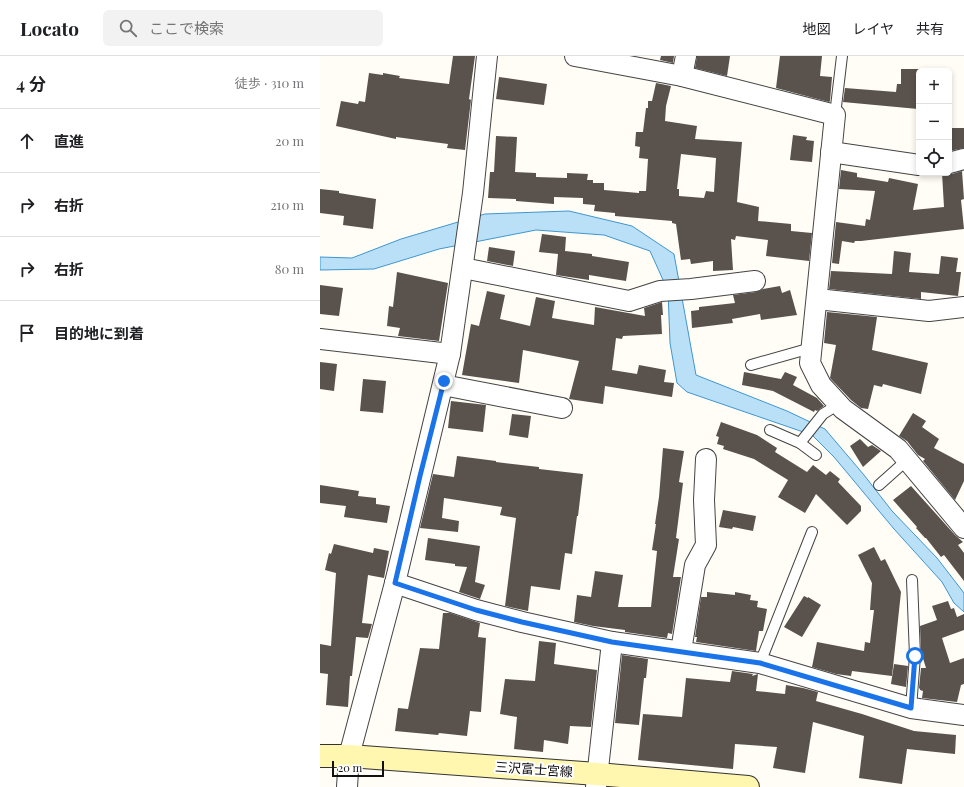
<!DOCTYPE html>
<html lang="ja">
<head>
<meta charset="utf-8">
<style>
  :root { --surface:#fff; --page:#f2f2f2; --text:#202124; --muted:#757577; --line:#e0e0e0 }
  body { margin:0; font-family:"Playfair Display","Noto Sans JP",serif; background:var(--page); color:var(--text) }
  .controls { position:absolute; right:12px; top:12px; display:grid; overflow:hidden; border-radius:6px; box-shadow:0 2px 6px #0003 }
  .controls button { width:36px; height:36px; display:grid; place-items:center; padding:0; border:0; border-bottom:1px solid var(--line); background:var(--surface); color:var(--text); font:20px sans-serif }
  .scale { position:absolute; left:12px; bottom:10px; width:52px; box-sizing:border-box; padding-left:4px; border:2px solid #111; border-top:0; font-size:11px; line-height:14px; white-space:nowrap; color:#111; -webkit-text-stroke:3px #fff; paint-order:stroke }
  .stop { position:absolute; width:12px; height:12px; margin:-9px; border:3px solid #1a73e8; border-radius:50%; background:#fff }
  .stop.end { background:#1a73e8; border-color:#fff; box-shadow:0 1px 4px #0008 }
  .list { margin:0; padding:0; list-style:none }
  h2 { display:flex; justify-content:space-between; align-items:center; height:52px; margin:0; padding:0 16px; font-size:17px }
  h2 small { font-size:13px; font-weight:400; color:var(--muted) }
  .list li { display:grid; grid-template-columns:26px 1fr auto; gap:12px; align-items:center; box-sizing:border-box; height:64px; padding:0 16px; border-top:1px solid var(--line) }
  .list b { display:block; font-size:15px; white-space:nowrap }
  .list em { font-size:13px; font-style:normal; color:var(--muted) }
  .icon { flex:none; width:22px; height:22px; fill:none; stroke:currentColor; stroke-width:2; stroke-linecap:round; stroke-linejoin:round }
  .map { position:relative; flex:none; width:644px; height:731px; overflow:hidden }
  header { display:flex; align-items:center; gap:24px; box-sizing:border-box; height:56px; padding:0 20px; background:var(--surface); border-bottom:1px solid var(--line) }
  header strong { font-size:19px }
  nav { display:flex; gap:22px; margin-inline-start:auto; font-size:14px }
  .search { width:280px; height:36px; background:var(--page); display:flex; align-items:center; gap:10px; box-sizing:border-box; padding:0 14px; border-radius:6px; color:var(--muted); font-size:15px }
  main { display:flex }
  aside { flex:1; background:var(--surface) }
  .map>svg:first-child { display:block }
  .water { fill:#b9e0f7; stroke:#3f96cf }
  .building { fill:#5a524d; fill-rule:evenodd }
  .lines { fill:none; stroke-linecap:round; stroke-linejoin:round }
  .service-casing { stroke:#444; stroke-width:12 }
  .minor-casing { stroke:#444; stroke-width:22 }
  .secondary-casing { stroke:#333; stroke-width:24 }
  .service { stroke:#fff; stroke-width:10 }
  .minor { stroke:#fff; stroke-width:20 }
  .secondary { stroke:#fff6b0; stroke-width:22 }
  .route { stroke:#1a73e8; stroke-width:5 }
  .labels { text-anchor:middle; stroke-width:4; stroke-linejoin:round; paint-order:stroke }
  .street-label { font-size:13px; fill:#111; stroke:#fff }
</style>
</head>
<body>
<header>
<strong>Locato</strong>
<div class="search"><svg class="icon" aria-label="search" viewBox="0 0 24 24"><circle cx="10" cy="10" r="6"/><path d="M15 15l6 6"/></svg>ここで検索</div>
<nav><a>地図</a><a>レイヤ</a><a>共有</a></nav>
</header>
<main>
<aside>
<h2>4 分<small>徒歩 · 310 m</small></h2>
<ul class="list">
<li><svg class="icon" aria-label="ahead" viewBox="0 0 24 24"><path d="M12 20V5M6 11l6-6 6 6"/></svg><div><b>直進</b></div><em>20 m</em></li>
<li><svg class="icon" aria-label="right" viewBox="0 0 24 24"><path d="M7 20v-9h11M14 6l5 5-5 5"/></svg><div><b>右折</b></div><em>210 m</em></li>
<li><svg class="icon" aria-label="right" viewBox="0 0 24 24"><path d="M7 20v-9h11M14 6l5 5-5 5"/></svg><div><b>右折</b></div><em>80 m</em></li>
<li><svg class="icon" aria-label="arrive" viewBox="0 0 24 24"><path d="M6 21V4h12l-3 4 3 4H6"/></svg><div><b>目的地に到着</b></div></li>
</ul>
</aside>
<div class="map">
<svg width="644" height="731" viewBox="0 0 644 731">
  <rect width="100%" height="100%" fill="#fffdf5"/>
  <polygon class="water" points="249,155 312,170 354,198 376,319 467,355 505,373 544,419 572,455 617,502 644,537 644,556 634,547 622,526 574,473 514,401 492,379 367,336 357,327 350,287 348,235 330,195 284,179 216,174 119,193 54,213 0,214 0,201 32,202 81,183 165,158"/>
  <g class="building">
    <polygon points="133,0 155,0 149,43 151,44 145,94 127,92 128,88 76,81 76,83 16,70 21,45 38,48 39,45 45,46 49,17 63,19 63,17 80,20 79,22 129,28"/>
    <polygon points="341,0 354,0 353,7 340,4"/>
    <polygon points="377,0 410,0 407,20 375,12"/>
    <polygon points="460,0 502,0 500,20 512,21 510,45 509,46 456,32"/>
    <polygon points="581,13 599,13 598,53 523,46 525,32 576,36 577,28 581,28"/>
    <polygon points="179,21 227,28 224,49 176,43"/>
    <path d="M336 27 351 30 346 50 345 65 377 70 375 83 422 86 417 146 439 151 438 165 471 168V175L492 177 489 205 446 200 448 184 416 180 415 184 411 183 413 214 393 215V205L371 208 370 203 361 204 356 168 352 167V165L295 160V157L274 155 275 149 263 148V142L234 141V148L196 145V143L168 142 170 116H174L176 80 197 81 195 116 216 117V121L247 122V117L268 118 267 124H273V127H284V134L319 137V135H326L328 103 319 102 320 91 315 90 316 76H323L326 52H328V45H332ZM361 98 396 102 394 136 386 135 384 142 359 140V133H357Z"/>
    <polygon points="629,72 644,72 644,92 629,95"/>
    <polygon points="473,79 487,81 486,84 494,85 492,106 470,104"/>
    <polygon points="521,114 537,117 537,121 568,126 569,122 598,128 593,154 624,151 622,117 632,118 642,115 644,143 641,144 644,173 541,185 535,185 534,187 522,185 519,208 512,207 516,166 545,170 546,163 550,164 555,135 519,133"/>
    <polygon points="0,133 19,135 19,137 56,143 53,173 23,169 24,160 0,157"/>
    <polygon points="222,178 246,181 245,195 272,198 272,200 309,206 306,225 269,219 269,224 236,219 238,198 219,196"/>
    <polygon points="169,191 195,195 193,210 167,205"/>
    <polygon points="574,195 591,197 589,216 619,218 621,200 638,202 636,216 641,216 638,240 601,236 601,243 509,233 511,215 572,218"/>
    <polygon points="77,216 128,227 119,285 78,280 80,272 67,270 69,250 73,251"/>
    <polygon points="0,229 23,232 19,260 0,258"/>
    <polygon points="460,230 462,237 470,234 477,259 441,264 440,258 412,263 413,267 372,272 371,255 379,254 379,251 415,247 413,239 436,236 443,233"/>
    <polygon points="167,235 185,239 180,263 210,270 216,241 235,245 232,262 274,269 275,251 325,260 324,252 342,246 343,259 341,259 342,278 303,280 302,283 296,282 292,314 317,318 319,309 346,314 344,326 354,327 352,341 285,330 283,348 249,343 259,305 203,294 199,327 142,319 151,268 159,270"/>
    <polygon points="507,256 557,261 552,294 608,307 601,338 563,328 562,331 554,329 548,353 541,352 531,344 510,322 516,289 504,287"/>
    <polygon points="0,306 17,308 14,335 0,333"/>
    <polygon points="424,316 461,323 465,316 477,321 473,329 497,342 504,350 497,355 495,354 494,356 453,335 422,329"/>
    <polygon points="43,323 66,325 63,357 40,355"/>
    <polygon points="131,345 166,349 163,376 128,372"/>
    <polygon points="593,357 606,365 602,371 619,383 614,392 644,408 644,425 635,444 603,405 605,403 598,399 587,385 579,380"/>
    <polygon points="192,358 211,360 208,382 189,379"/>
    <polygon points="401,366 437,379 457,392 455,396 487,416 493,409 506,419 510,415 520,423 518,426 541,450 541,455 527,469 496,438 485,457 458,441 468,424 434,403 403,393 404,390 397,388 399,381 396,380"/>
    <polygon points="540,383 548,391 552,389 561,395 543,411 530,390"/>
    <polygon points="343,392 364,395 359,426 363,427 356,482 359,483 353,521 361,521 352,578 348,577 347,582 305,576 305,574 273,570 254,566 257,539 271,541 275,515 303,519 298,551 331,551 337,495 332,494 336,468 335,468 339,441"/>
    <polygon points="137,400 176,405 176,406 219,411 219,413 263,418 258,460 257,460 252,498 245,497 240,534 211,530 208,555 185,550 196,462 180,459 182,451 124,442 122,462 139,465 138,476 100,472 113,418 134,421"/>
    <polygon points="0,429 39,435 38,440 56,442 56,448 70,450 67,467 24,461 26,450 0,447"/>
    <polygon points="591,430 635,479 643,486 638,489 644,497 644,525 624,499 621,501 606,482 605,482 596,472 597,471 573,444"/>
    <polygon points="403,454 436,460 433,475 413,471 412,473 399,471"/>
    <polygon points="108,482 160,490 155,526 165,529 160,543 139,536 147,511 135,510 135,508 105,504"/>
    <polygon points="14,488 53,497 54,492 69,495 64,522 48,519 42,567 52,568 48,582 36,581 32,620 30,620 28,651 6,649 8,618 0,617 0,588 11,590 16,517 5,514 9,497 11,498"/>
    <polygon points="554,491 561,505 565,503 581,536 572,620 532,615 531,620 516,618 492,611 497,586 544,595 545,586 550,587 554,554 550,554 552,527 538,499"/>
    <polygon points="387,536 415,539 415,536 431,539 430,544 438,545 437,551 447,553 443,575 439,575 436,595 376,586 377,581 375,581 381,541 387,541"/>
    <polygon points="484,540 488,542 488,541 501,549 482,581 464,571"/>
    <polygon points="628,545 631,553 634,552 637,561 644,558 644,574 622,582 630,607 644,602 644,628 641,629 637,646 602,642 603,635 600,634 600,633 599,632 601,612 606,612 601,596 600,570 617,564 612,550"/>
    <polygon points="123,557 130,557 160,567 158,581 166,582 161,656 150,655 147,680 119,677 118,679 75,675 78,652 88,653 100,592 119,593"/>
    <polygon points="219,585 236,587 234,608 277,614 271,671 250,670 248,688 224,684 223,696 194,693 197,661 180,658 185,623 215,625"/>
    <polygon points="302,599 328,603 326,622 324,622 319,669 295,667"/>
    <polygon points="574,608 588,610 586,631 571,628"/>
    <polygon points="412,615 433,618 432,620 438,618 436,635 465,638 466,629 483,632 498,636 496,645 542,658 594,675 636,679 635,698 587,693 582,728 539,722 544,680 493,666 485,717 453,712 457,691 415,688 413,713 318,704 323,658 362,661 366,622 410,626"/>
  </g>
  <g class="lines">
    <defs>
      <g id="service">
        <polyline points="515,59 522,0"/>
        <polyline points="431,309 491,292"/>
        <polyline points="450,374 480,387 496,399"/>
        <polyline points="480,387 503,358 519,348"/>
        <polyline points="559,429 587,404"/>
        <polyline points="440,607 492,476"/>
        <polyline points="591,652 595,600 592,524"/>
      </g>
      <g id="minor">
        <polyline points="255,0 362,20 515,59 490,307 501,329 523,353 578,393 644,472"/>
        <polyline points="362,20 366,0"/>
        <polyline points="511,96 599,109"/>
        <polyline points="629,107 644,103"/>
        <polyline points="143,212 309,245 340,235 371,233 435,225"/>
        <polyline points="497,243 609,255 644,251"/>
        <polyline points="0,283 130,298"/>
        <polyline points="123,329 242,352"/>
        <polyline points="75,527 156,554 202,566 292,586 440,607 591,652 644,659"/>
        <polyline points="361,595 375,509 386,489 384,444 386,403"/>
        <polyline points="27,731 29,700 75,527 130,298 153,137 167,0"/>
        <polyline points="276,731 292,586"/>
      </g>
      <polyline id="secondary" points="0,700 29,700 277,718 428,731"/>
    </defs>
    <use href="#service" class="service-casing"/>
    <use href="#minor" class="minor-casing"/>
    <use href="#secondary" class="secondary-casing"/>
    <use href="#service" class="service"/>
    <use href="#minor" class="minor"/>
    <use href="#secondary" class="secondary"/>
  </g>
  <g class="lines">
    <polyline class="route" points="124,325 100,420 75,527 156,554 202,566 292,586 440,607 591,652 595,600"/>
  </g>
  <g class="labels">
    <g class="street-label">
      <text transform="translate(214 713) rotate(4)" y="5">三沢富士宮線</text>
    </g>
  </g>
</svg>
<div class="controls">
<button>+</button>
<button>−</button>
<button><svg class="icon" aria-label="locate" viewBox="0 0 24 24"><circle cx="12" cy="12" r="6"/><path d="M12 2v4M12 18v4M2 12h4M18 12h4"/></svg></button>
</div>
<div class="scale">20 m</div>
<div class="stop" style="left:595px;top:600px"></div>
<div class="stop end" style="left:124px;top:325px"></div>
</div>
</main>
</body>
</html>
